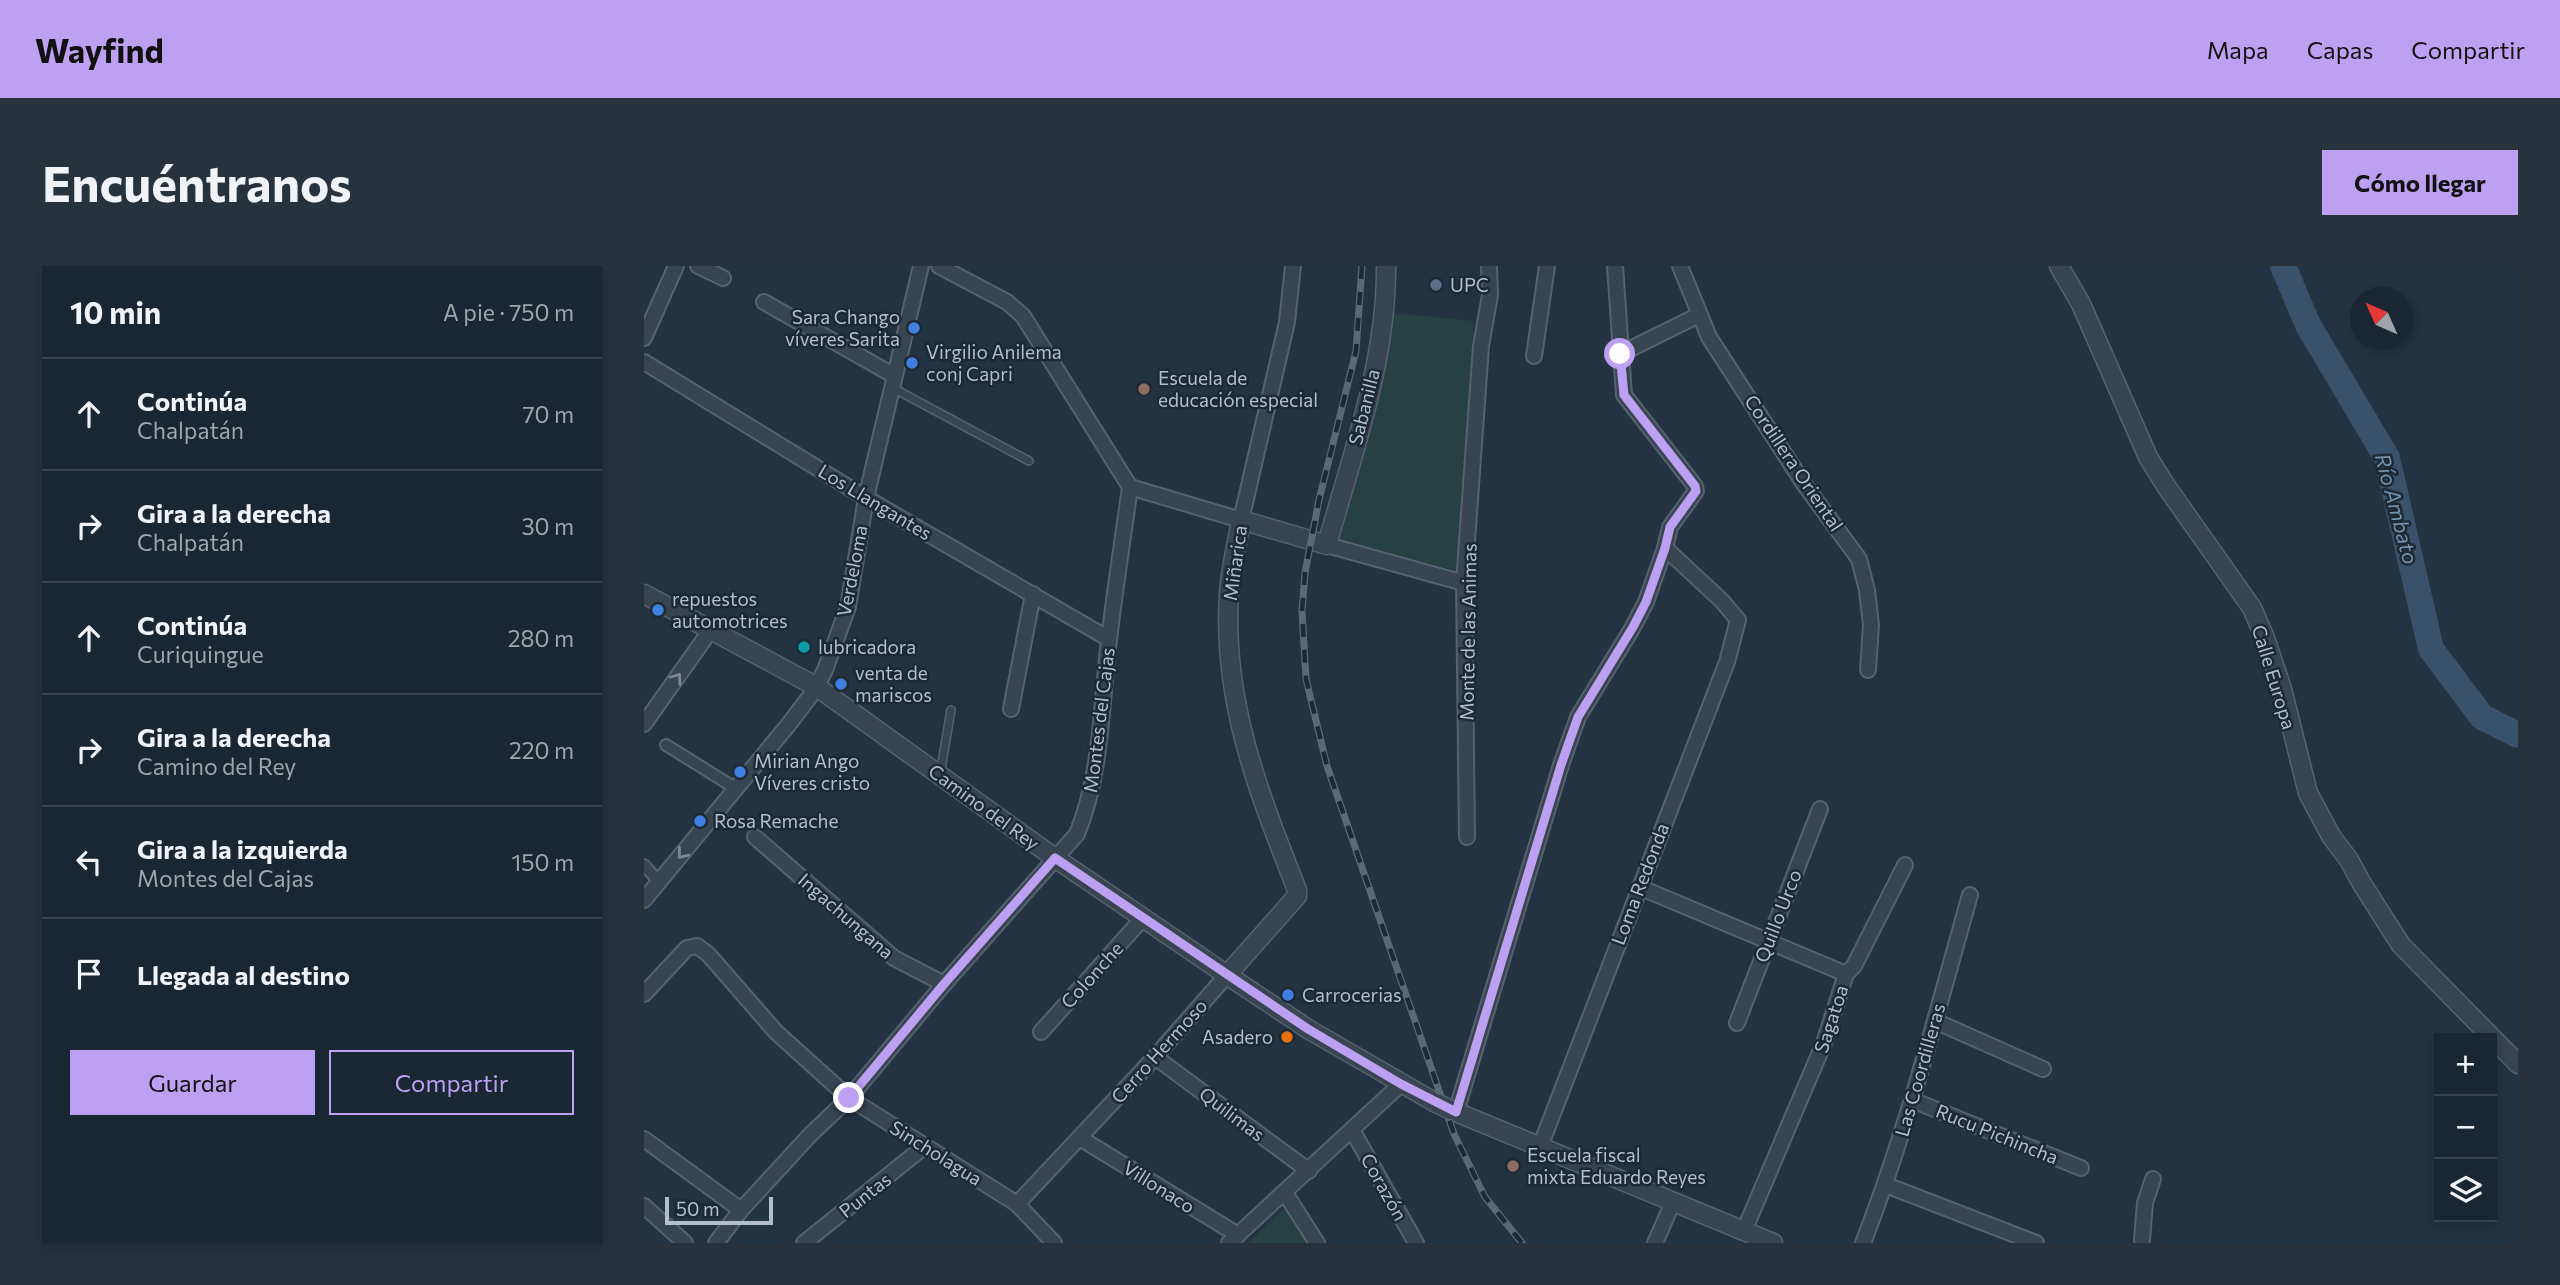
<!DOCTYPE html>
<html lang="es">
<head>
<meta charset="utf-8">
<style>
  :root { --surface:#1a2631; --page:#27323d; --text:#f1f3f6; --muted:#9fa5ab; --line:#38434d; --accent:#bca0f2 }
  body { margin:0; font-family:Commissioner,sans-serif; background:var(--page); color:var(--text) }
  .controls { position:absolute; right:21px; bottom:21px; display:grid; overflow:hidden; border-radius:0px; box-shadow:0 4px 10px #0003 }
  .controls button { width:63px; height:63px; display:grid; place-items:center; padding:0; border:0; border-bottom:2px solid var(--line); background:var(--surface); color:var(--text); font:35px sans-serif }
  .compass { position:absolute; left:1706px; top:21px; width:63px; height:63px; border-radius:50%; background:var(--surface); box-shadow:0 4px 10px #0003; rotate:315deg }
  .scale { position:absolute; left:21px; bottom:18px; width:108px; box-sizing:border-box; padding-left:7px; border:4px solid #b4bfcb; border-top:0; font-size:19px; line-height:24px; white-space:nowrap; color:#b4bfcb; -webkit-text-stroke:5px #1d2935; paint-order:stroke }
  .stop { position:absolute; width:21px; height:21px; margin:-16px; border:5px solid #bca0f2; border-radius:50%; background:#fff }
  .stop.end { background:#bca0f2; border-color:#fff; box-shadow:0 2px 7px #0008 }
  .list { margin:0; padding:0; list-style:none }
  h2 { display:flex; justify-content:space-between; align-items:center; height:91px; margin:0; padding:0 28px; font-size:30px }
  h2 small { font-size:23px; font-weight:400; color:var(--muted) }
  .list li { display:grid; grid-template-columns:46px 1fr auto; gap:21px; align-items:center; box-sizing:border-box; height:112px; padding:0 28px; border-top:2px solid var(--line) }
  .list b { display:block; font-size:26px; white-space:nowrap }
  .list p { margin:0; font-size:23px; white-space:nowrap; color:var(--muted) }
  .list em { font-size:23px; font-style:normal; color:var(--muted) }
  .actions { display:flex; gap:14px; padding:21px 28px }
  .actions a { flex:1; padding:16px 0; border:2px solid var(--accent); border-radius:0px; text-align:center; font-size:24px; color:var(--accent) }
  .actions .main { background:var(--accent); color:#111 }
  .icon { flex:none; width:38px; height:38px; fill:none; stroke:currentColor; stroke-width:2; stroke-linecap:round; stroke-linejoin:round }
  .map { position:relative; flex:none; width:1874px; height:977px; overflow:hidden; border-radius:0px }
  header { display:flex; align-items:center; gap:42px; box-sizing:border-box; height:98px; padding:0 35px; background:var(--accent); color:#111 }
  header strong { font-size:33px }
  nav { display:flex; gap:38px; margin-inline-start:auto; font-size:24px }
  .intro { display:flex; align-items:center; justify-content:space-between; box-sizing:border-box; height:168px; padding:0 42px }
  h1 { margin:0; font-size:49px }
  .button { padding:18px 32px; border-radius:0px; background:var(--accent); color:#111; font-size:24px; font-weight:700 }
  main { display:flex; gap:42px; padding:0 42px }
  aside { flex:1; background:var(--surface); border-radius:0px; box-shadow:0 4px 10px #0003 }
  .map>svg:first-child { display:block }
  .green { fill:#254141 }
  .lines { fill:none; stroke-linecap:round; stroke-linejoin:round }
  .river { stroke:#38526b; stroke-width:26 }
  .service-casing { stroke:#56626e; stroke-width:10 }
  .pedestrian-casing { stroke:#56626e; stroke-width:14 }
  .minor-casing { stroke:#56626e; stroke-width:18 }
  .tertiary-casing { stroke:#56626e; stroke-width:21 }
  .service { stroke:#384450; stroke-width:7 }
  .pedestrian { stroke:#384450; stroke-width:10 }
  .minor { stroke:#384450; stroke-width:14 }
  .tertiary { stroke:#384450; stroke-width:18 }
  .rail-casing { stroke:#5a6977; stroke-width:7 }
  .rail { stroke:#1d2935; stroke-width:4.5; stroke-dasharray:13; stroke-linecap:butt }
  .tertiary-bridge-casing { stroke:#56626e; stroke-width:21; stroke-linecap:butt }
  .tertiary-bridge { stroke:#384450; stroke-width:18 }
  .oneway { stroke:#7c8894 }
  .route { stroke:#bca0f2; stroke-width:9 }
  .service-dot { fill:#5c6f8a; stroke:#1d2935; stroke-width:2.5 }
  .shop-dot { fill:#3f7fe0; stroke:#1d2935; stroke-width:2.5 }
  .education-dot { fill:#8d6e63; stroke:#1d2935; stroke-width:2.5 }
  .culture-dot { fill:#0f9aa8; stroke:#1d2935; stroke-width:2.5 }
  .food-dot { fill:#e8710a; stroke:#1d2935; stroke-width:2.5 }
  .labels { text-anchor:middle; stroke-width:5; stroke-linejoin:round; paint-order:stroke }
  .poi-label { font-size:19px; fill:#b4bfcb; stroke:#1d2935; text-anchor:start }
  .street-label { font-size:19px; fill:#b4bfcb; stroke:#1d2935 }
  .water-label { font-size:21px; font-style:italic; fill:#7293b0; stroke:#1d2935 }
</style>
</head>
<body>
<header>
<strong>Wayfind</strong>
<nav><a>Mapa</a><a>Capas</a><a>Compartir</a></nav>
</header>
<div class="intro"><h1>Encuéntranos</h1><a class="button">Cómo llegar</a></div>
<main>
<aside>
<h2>10 min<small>A pie · 750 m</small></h2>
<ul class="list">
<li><svg class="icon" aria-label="ahead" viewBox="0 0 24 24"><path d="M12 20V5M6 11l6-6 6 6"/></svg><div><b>Continúa</b><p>Chalpatán</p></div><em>70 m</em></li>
<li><svg class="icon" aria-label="right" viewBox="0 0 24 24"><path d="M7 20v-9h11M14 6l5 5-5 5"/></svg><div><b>Gira a la derecha</b><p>Chalpatán</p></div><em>30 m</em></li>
<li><svg class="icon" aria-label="ahead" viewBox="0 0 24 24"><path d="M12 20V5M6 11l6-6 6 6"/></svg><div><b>Continúa</b><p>Curiquingue</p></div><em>280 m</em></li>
<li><svg class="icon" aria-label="right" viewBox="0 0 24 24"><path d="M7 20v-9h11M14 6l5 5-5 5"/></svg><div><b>Gira a la derecha</b><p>Camino del Rey</p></div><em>220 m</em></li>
<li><svg class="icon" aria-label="left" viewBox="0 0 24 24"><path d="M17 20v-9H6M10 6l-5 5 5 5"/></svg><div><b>Gira a la izquierda</b><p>Montes del Cajas</p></div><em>150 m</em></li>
<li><svg class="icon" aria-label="arrive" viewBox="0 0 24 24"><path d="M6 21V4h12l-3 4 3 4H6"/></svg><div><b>Llegada al destino</b></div></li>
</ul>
<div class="actions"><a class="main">Guardar</a><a>Compartir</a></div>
</aside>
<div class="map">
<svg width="1874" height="977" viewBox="0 0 1874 977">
  <rect width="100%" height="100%" fill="#233341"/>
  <g class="green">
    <polygon points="750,47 830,55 812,305 695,273"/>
    <polygon points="642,941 664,977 604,977"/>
  </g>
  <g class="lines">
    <polyline class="river" points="1639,0 1664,59 1743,192 1787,383 1838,451 1874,469"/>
    <defs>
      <g id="service">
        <polyline points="247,121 385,195"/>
        <polyline points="296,509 307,444"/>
      </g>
      <g id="pedestrian">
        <polyline points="22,479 91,522"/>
        <polyline points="0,599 15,616"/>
      </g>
      <g id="minor">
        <polyline points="54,0 79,12"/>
        <polyline points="1036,0 1065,71 1160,218 1215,293 1223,324 1227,359 1224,404"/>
        <polyline points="120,36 249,109"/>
        <polyline points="0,72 32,0"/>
        <polyline points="976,88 1055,49"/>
        <polyline points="890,90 903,0"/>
        <polyline points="0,96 222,232 465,373"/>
        <polyline points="486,221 597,254 643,56 649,0"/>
        <polyline points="683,279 820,317"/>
        <polyline points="367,443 389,328"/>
        <polyline points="0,458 66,365"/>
        <polyline points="111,571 250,692 300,718"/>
        <polyline points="823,571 820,317 837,80 846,29 845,0"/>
        <polyline points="995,621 1202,708"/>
        <polyline points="0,634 145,458 170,425 181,404 204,341 222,232 277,0"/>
        <polyline points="1202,708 1210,700 1261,599"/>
        <polyline points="0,728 43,682 53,680 64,688 132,766 205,832 373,938 410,977"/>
        <polyline points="1291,755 1399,803"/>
        <polyline points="1093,757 1176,543"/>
        <polyline points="397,766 499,652"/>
        <polyline points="511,791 665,905"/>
        <polyline points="1268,834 1437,902"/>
        <polyline points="812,846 917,499 934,451 989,361 1002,336 1021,282 1026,261 1052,225 1051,220 980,129 971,0"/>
        <polyline points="708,864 772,977"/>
        <polyline points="436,872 594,969"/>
        <polyline points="0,873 97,944"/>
        <polyline points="896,881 1083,396 1094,354 1078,335 1021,282"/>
        <polyline points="1242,919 1392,977"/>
        <polyline points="641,927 673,977"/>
        <polyline points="373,938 511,791 583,709"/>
        <polyline points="0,940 41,977"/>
        <polyline points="1100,965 1180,777 1202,708"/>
        <polyline points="1498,974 1501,937 1509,913"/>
        <path d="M72 977 97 944 167 868 205 832 300 718 433 568C458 507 457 439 465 374 471 323 479 272 486 221L379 50 363 36 295 0"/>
        <polyline points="160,977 281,880"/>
        <polyline points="585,977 757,818"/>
        <polyline points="1011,977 1029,936"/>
        <path d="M1219 977C1263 864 1293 746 1326 629"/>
      </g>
      <g id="tertiary">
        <polyline points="1415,0 1437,38 1504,191 1522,220 1608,342 1621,372 1638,423 1664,527 1687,570 1705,594 1718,618 1757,679 1874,798"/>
        <polyline points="0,328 173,421 411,592 583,709 664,763 792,837"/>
        <path d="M583 709 653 630V624C615 527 578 436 585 328 586 304 593 279 597 254L683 279C708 188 743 95 742 0"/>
        <polyline points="807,844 1129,977"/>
      </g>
    </defs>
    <use href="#service" class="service-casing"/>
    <use href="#pedestrian" class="pedestrian-casing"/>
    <use href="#minor" class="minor-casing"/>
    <use href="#tertiary" class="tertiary-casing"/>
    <use href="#service" class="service"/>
    <use href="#pedestrian" class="pedestrian"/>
    <use href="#minor" class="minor"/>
    <use href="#tertiary" class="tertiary"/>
    <defs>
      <polyline id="rail" points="718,0 712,85 675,234 661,307 658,345 662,413 683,500 810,868 841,931 878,977"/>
    </defs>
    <use href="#rail" class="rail-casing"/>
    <use href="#rail" class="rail"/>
    <defs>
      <polyline id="tertiary-bridge" points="792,837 807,844"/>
    </defs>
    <use href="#tertiary-bridge" class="tertiary-bridge-casing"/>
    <use href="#tertiary-bridge" class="tertiary-bridge"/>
  </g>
  <defs><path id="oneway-chevron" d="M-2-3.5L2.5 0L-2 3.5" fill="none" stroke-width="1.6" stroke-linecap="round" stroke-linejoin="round" transform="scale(1.75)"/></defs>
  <g class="oneway">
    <use href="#oneway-chevron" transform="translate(33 412) rotate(-54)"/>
    <use href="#oneway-chevron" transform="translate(38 588) rotate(129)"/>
  </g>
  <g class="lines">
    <polyline class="route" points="205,832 300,718 411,592 664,763 757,818 812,846 917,499 934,451 989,361 1002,336 1021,282 1026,261 1052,225 1051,220 980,129 976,88"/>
  </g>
  <circle class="service-dot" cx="792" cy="19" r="7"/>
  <g class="shop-dot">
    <circle cx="270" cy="62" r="7"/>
    <circle cx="268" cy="97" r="7"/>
    <circle cx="14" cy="344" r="7"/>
    <circle cx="197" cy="418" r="7"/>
    <circle cx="96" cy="506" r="7"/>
    <circle cx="56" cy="555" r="7"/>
    <circle cx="644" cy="729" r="7"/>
  </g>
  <g class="education-dot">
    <circle cx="500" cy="123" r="7"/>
    <circle cx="869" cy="900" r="7"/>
  </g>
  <circle class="culture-dot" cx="160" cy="381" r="7"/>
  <circle class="food-dot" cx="643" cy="771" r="7"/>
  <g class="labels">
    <g class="poi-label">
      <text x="806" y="26">UPC</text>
      <text x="256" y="58" text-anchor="end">Sara Chango<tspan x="256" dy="22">víveres Sarita</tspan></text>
      <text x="282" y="93">Virgilio Anilema<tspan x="282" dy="22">conj Capri</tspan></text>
      <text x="514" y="119">Escuela de<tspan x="514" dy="22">educación especial</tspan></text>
      <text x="28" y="340">repuestos<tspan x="28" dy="22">automotrices</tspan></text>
      <text x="174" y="388">lubricadora</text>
      <text x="211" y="414">venta de<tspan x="211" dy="22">mariscos</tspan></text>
      <text x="110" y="502">Mirian Ango<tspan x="110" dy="22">Víveres cristo</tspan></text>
      <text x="70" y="562">Rosa Remache</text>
      <text x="658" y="736">Carrocerias</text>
      <text x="629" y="778" text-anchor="end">Asadero</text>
      <text x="883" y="896">Escuela fiscal<tspan x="883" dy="22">mixta Eduardo Reyes</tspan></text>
    </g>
    <g class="street-label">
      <text transform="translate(720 141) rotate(-76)" y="7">Sabanilla</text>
      <text transform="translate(1150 197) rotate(56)" y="7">Cordillera Oriental</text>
      <text transform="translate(231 236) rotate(31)" y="7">Los Llangantes</text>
      <text transform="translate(591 297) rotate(-82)" y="7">Miñarica</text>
      <text transform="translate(208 305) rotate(-79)" y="7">Verdeloma</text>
      <text transform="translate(824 366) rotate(-89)" y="7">Monte de las Animas</text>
      <text transform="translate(1630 411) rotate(73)" y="7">Calle Europa</text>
      <text transform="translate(455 454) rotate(-83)" y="7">Montes del Cajas</text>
      <text transform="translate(340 541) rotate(36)" y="7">Camino del Rey</text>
      <text transform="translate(996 618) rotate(-69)" y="7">Loma Redonda</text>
      <text transform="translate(202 650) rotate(41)" y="7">Ingachungana</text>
      <text transform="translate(1134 650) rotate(-69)" y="7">Quillo Urco</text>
      <text transform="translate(448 709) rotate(-48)" y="7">Colonche</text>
      <text transform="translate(1187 753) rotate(-72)" y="7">Sagatoa</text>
      <text transform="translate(515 785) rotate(-48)" y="7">Cerro Hermoso</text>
      <text transform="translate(1276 804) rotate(-74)" y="7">Las Coordilleras</text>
      <text transform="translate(588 848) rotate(37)" y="7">Quilimas</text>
      <text transform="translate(1353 868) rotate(22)" y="7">Rucu Pichincha</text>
      <text transform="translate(292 887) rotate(32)" y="7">Sincholagua</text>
      <text transform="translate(515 921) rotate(32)" y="7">Villonaco</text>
      <text transform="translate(740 921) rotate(61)" y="7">Corazón</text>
      <text transform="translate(221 929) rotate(-38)" y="7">Puntas</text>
    </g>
    <g class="water-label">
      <text transform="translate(1752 243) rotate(75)" y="7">Río Ambato</text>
    </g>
  </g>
</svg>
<div class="controls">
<button>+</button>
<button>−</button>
<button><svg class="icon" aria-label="layers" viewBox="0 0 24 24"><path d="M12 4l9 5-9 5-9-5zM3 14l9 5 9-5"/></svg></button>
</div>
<svg class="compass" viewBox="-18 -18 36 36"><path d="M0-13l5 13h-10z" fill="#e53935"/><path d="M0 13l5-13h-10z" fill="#9fa5ab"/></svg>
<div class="scale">50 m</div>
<div class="stop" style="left:976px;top:88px"></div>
<div class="stop end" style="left:205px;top:832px"></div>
</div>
</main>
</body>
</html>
